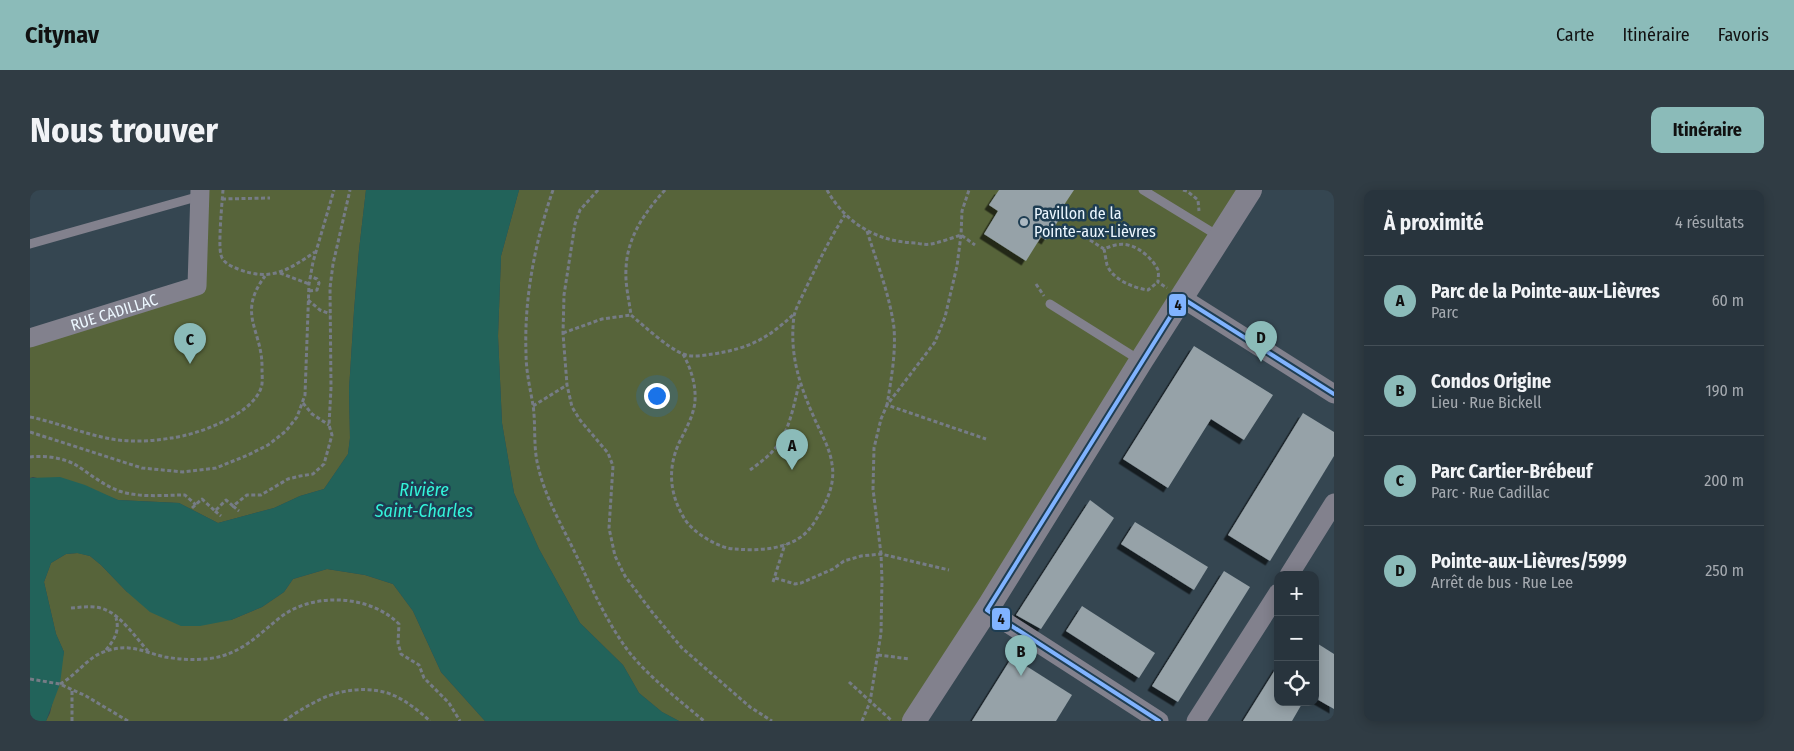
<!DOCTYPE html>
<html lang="fr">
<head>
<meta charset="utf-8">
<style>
  :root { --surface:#28343d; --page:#303c44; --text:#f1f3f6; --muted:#a5aab0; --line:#444f57; --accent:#8bbbb9 }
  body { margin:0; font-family:"Fira Sans Condensed",sans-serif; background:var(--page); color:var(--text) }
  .controls { position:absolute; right:15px; bottom:15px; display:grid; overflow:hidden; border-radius:10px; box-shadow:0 2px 12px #0003 }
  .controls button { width:45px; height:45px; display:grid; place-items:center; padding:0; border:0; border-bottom:1px solid var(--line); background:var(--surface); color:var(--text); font:25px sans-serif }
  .you { position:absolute; left:626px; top:205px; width:18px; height:18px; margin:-12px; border:4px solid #fff; border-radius:50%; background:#1a73e8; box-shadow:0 0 0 8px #1a73e833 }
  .badge { display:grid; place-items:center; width:32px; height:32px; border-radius:50%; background:var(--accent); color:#111; font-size:16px; font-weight:700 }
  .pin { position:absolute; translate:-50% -41px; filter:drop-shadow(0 1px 2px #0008) }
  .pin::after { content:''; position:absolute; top:26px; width:18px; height:15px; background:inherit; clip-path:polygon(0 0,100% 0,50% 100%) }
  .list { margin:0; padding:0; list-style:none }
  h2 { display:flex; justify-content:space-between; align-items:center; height:65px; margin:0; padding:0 20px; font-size:21px }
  h2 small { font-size:16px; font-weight:400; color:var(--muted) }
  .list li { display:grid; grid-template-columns:32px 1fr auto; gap:15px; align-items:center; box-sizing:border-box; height:90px; padding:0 20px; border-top:1px solid var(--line) }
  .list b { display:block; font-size:19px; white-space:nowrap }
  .list p { margin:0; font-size:16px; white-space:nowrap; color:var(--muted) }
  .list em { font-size:16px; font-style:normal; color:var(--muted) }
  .icon { flex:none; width:28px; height:28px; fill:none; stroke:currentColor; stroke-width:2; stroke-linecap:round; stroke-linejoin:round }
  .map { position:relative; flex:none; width:1304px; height:531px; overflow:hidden; border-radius:10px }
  header { display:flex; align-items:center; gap:30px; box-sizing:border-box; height:70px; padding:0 25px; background:var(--accent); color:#111 }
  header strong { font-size:24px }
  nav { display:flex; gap:28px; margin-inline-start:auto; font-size:18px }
  .intro { display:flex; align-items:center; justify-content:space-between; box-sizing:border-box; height:120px; padding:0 30px }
  h1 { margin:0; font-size:35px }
  .button { padding:12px 22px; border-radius:10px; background:var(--accent); color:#111; font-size:18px; font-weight:700 }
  main { display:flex; gap:30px; padding:0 30px }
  aside { flex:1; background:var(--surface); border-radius:10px; box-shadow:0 2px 12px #0003 }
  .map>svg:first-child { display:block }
  .green { fill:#57643a }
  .water { fill:#22635a }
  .building { fill:#96a2a8; filter:url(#shadow) }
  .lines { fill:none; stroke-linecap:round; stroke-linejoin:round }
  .path { stroke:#767c86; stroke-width:3; stroke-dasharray:4 2.5; stroke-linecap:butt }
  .service { stroke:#82818d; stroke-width:9 }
  .minor { stroke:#82818d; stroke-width:19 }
  .tertiary { stroke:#82818d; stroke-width:24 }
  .bus-1-casing { stroke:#1e3d52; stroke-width:8 }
  .bus-1 { stroke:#80b3ff; stroke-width:4 }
  .poi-dot { fill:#acb9c2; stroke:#1e3d52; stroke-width:2 }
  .labels { text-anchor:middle; stroke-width:5; stroke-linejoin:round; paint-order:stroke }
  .poi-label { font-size:16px; fill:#ecf7ff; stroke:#1e3d52; text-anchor:start }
  .street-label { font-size:16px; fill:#ecf7ff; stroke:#1e3d52 }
  .water-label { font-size:18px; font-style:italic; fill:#33f3d9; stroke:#1e3d52 }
  .line-badge { stroke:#1e3d52; stroke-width:2 }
  .pale-badge-label { font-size:14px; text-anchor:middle; font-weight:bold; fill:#111 }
</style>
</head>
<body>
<header>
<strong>Citynav</strong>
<nav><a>Carte</a><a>Itinéraire</a><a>Favoris</a></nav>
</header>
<div class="intro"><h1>Nous trouver</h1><a class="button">Itinéraire</a></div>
<main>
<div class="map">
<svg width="1304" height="531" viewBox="0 0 1304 531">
  <defs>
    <filter id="shadow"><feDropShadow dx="-4.5" dy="4.5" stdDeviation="0" flood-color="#0009"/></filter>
  </defs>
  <rect width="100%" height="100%" fill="#354651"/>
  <g class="green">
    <polygon points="170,0 336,0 329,60 324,121 319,200 320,248 318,264 294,299 270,306 244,318 188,333 149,313 88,310 73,304 3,287 0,288 0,148 167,96"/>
    <polygon points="489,0 1220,0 884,531 649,531 632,522 609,503 593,475 550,433 509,359 484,303 472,233 468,146 471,66"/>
    <polygon points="48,363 60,366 71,375 97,402 201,430 232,417 254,402 263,389 297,379 335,385 363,394 383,421 411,482 455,531 16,531 20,523 34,462 26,444 14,392 21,373 36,364"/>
  </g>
  <polygon class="water" points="336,0 489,0 471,66 468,146 472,233 484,303 509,359 550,433 593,475 609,503 632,522 649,531 455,531 411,482 383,421 363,394 335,385 297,379 263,389 254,402 232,417 201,430 170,436 151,436 120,422 97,402 71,375 60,366 47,363 36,364 21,373 14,392 26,444 34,462 30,494 16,531 0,531 0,288 30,287 55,295 88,310 149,313 188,333 244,318 270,306 294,299 318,264 320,248 319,200 324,121 329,60"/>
  <g class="building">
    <polygon points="969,0 1044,0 1034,15 1037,17 1016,50 1011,47 996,71 954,44 968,21 959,15"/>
    <polygon points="1164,156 1243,205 1214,250 1181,229 1138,298 1093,269"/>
    <polygon points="1273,223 1304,242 1304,266 1240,371 1198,345"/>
    <polygon points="1060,310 1084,328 1011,439 986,425"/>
    <polygon points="1105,332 1178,377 1164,400 1091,354"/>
    <polygon points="1194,381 1220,397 1148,512 1122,496"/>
    <polygon points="1052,416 1125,463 1109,488 1036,441"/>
    <polygon points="1285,452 1304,464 1304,519 1285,508"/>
    <polygon points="982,467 1042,505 1026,531 942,531"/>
    <polygon points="1248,475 1248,512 1273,512 1262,531 1213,531"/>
  </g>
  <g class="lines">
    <g class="path">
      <path d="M193 0C192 13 188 55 191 65 193 73 201 76 208 79 241 92 258 80 285 62"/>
      <path d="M523 0C505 52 494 108 496 163 496 181 500 198 503 215 506 235 503 256 508 276 515 308 534 339 548 369 563 401 578 434 599 462 620 488 648 509 674 531"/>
      <polyline points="568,0 550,20 545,34 534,105 533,143 537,195 542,217 550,230 578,263 583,276 579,338 585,366 595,386 622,422 652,458 720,517 742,531"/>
      <path d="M635 0C615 22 597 47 596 79 595 94 599 110 601 125 614 136 638 158 653 164 663 168 674 165 683 164 720 158 737 149 764 124"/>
      <path d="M797 0C816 34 848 52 886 53 891 54 896 55 901 54 911 52 922 48 931 45L945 55"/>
      <polyline points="1153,0 1157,1 1168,10 1169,21"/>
      <polyline points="192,9 240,8"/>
      <path d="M837 41C847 73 860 106 864 138 866 164 861 190 857 215L956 249"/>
      <path d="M1049 43 1074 59C1081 56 1089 53 1098 55 1109 57 1123 69 1128 80 1129 84 1128 89 1128 92L1137 98"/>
      <path d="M1074 59C1075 64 1076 70 1077 75 1083 90 1104 98 1118 100L1128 92"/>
      <polyline points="250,83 279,94"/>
      <polyline points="1006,94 1014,106"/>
      <polyline points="279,101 287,100 289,93 287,89 280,86"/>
      <polyline points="278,110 290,120 300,124"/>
      <polyline points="533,143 572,129 601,125"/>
      <path d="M653 164C661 179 666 194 665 211 664 224 657 237 651 249 637 276 639 303 654 328 662 342 688 358 704 359 729 361 764 360 781 337 785 332 788 326 791 321 799 307 805 291 802 274 800 259 792 245 786 232 770 196 759 166 764 126 766 117 772 107 776 98 788 73 800 48 815 25"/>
      <polyline points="273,213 282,224 299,235"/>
      <polyline points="503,216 537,195"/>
      <path d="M0 227C30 233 58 246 88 250 106 252 124 251 141 248 167 245 222 225 231 198 233 193 232 185 232 179 233 140 206 125 235 86"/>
      <polyline points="0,242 112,278 153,282 186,278 218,265 238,255 256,241 267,227 275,205 279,94 283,72 304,0"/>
      <path d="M0 267C14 265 34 268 46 275 60 284 73 295 89 301 110 308 134 305 155 305L166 315"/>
      <path d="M720 280C727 275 735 269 741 263 759 245 763 218 769 194"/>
      <polyline points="203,316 209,321"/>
      <polyline points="162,318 172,309 185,321 196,310 203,316 217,305 231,305 258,289 270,286 283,284 294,274 302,245 299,235 301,198 300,98 303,74 320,0"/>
      <polyline points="185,321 191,326"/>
      <polyline points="745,388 765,394 771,393 803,379 814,371 831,366 851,364 919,380"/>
      <polyline points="743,392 755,354"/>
      <path d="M41 418C53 417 66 415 76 420 91 426 107 449 118 461"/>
      <path d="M76 460C84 450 90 441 86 428"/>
      <polyline points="848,465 880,469"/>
      <polyline points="0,489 30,494 56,506 98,531"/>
      <polyline points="819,492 862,531"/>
      <path d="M30 494C47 485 57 467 76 461 101 453 113 462 135 467 153 470 175 471 192 466 218 458 231 442 252 426 285 402 340 405 369 434L368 453 371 464 389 475 394 488 419 513 430 531"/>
      <polyline points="42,531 42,500"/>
      <path d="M254 531C264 524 275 517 287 511 309 499 342 495 365 506 378 512 390 522 400 531"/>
      <polyline points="832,531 840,512 851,443 852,390 851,364 843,299 844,258 851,229 857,215 905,152 915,127 927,76 931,45 932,21 939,0"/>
    </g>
    <g class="service">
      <polyline points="1113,0 1190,47"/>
      <polyline points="0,54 170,6"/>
      <polyline points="1020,114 1111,171"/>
    </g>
    <g class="minor">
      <polyline points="1152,108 1304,204"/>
      <path id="s1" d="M0 148 167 96 170 0"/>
      <polyline points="1259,385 1304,313"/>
      <polyline points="957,420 1129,531"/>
      <polyline points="1166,531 1248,403"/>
    </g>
    <polyline class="tertiary" points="884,531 959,416 1111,171 1220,0"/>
    <defs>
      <polyline id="bus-1" points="1129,531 957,420 1152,108 1304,204"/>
    </defs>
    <use href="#bus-1" class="bus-1-casing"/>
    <use href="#bus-1" class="bus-1"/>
  </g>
  <circle class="poi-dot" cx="994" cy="32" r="5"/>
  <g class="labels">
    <g class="poi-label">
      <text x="1004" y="29">Pavillon de la<tspan x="1004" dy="18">Pointe-aux-Lièvres</tspan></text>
    </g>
    <g class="street-label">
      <text dy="6" stroke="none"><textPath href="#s1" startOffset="88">RUE CADILLAC</textPath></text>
    </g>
    <g class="water-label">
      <text x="394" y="306">Rivière<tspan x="394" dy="21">Saint-Charles</tspan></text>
    </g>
  </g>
  <g class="line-badge">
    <rect x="1138" y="103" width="19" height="24" rx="5" fill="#80b3ff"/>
    <rect x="961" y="417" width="20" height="24" rx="5" fill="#80b3ff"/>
  </g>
  <g class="pale-badge-label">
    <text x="1148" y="120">4</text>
    <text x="971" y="434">4</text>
  </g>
</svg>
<div class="controls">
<button>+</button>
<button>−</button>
<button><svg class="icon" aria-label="locate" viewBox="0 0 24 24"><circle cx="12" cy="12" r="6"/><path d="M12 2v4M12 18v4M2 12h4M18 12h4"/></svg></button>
</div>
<div class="you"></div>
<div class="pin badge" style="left:762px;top:280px">A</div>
<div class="pin badge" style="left:991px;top:486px">B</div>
<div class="pin badge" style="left:160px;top:174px">C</div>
<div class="pin badge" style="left:1231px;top:172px">D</div>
</div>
<aside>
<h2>À proximité<small>4 résultats</small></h2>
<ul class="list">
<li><span class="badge">A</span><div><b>Parc de la Pointe-aux-Lièvres</b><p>Parc</p></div><em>60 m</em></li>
<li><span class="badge">B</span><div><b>Condos Origine</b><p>Lieu · Rue Bickell</p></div><em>190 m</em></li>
<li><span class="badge">C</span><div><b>Parc Cartier-Brébeuf</b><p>Parc · Rue Cadillac</p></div><em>200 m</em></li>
<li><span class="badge">D</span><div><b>Pointe-aux-Lièvres/5999</b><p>Arrêt de bus · Rue Lee</p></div><em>250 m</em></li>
</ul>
</aside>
</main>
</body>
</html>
